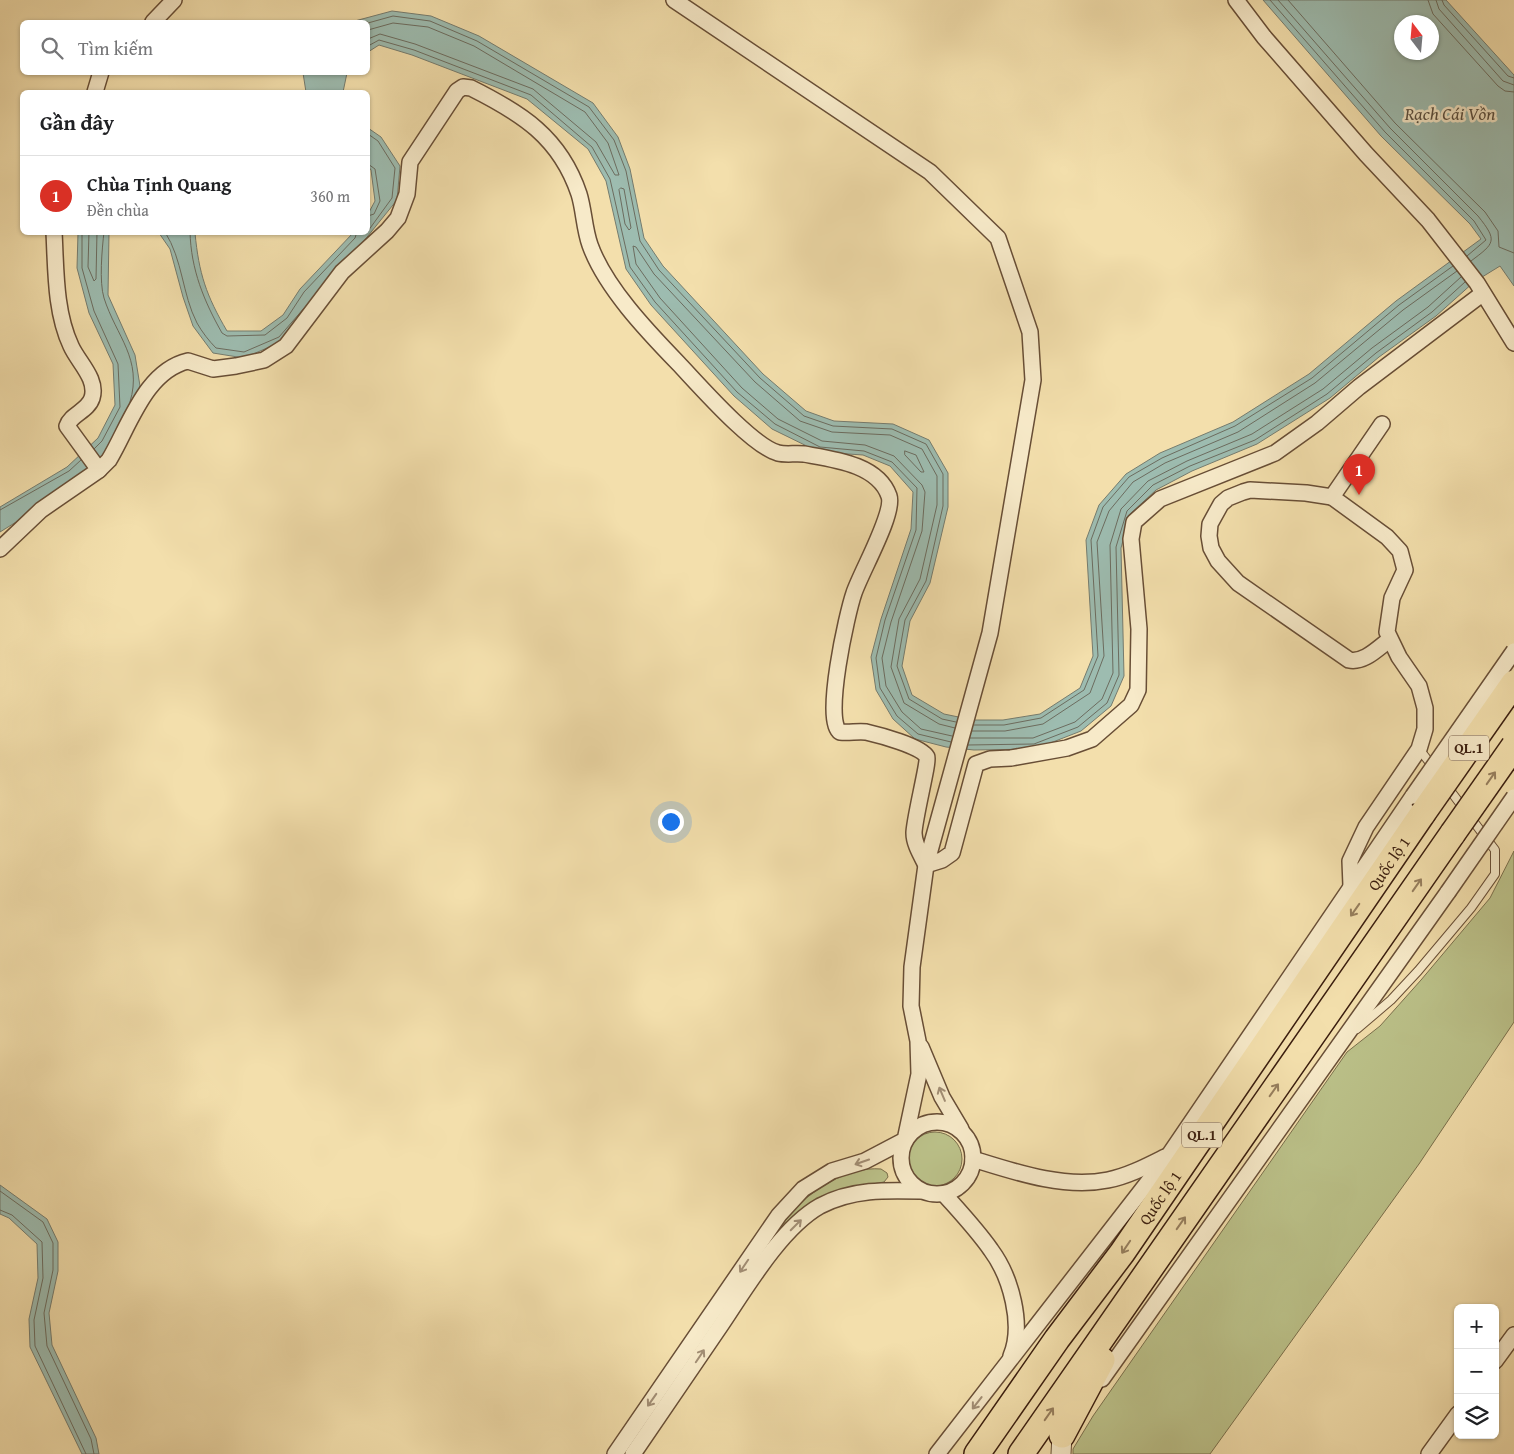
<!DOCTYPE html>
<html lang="vi">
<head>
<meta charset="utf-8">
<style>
  :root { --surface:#fff; --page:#f6f6f6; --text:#202124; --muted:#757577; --line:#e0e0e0; --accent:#d93025 }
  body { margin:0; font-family:"Gentium Book Plus",serif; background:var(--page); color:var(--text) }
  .controls { position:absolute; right:15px; bottom:15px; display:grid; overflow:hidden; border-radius:8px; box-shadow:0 1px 4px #0004 }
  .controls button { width:45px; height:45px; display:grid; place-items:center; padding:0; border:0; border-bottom:1px solid var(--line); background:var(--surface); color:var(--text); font:25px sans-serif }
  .compass { position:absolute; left:1394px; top:15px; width:45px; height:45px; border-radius:50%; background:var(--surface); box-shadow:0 1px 4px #0004; rotate:344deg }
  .you { position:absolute; left:670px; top:821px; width:18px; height:18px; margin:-12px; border:4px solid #fff; border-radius:50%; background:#1a73e8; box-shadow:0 0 0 8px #1a73e833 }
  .badge { display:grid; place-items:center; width:32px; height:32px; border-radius:50%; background:var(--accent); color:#fff; font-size:16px; font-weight:700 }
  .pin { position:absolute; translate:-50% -41px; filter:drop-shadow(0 1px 2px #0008) }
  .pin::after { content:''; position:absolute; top:26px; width:18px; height:15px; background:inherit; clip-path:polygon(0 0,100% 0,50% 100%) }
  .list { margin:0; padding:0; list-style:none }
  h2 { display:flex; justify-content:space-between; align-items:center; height:65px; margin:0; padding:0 20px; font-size:21px }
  h2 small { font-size:16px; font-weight:400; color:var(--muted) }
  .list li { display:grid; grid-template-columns:32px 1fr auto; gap:15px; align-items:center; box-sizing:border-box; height:80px; padding:0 20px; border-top:1px solid var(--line) }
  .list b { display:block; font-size:19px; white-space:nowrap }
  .list p { margin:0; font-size:16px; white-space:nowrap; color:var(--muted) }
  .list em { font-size:16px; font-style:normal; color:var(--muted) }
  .icon { flex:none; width:28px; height:28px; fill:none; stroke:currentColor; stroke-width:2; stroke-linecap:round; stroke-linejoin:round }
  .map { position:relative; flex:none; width:1514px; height:1454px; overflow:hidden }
  .search { position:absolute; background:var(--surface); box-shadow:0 1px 4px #0004; left:20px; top:20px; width:350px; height:55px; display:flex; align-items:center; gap:12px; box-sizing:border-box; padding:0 18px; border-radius:8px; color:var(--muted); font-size:19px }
  .panel { position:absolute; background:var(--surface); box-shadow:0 1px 4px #0004; left:20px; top:90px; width:350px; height:145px; border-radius:8px }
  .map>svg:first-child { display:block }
  .green { fill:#bbc189; stroke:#7a6f4c }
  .water { fill:#9dbcb0; stroke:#757c6f; fill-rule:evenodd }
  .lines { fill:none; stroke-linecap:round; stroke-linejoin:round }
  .shore { stroke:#6c6c5f; stroke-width:1 }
  .service-casing { stroke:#684e36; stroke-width:10 }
  .minor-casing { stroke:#684e36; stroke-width:18 }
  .tertiary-casing { stroke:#684e36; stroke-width:21 }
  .trunk-casing { stroke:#3a1d0e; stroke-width:28 }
  .service { stroke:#f7eac9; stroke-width:8 }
  .minor { stroke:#f7eac9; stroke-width:15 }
  .tertiary { stroke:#f7eac9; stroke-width:19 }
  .trunk { stroke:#f3dfac; stroke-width:25 }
  .minor-bridge-casing { stroke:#684e36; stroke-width:18; stroke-linecap:butt }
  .trunk-bridge-casing { stroke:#3a1d0e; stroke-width:28; stroke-linecap:butt }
  .minor-bridge { stroke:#f7eac9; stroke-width:15 }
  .trunk-bridge { stroke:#f3dfac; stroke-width:25 }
  .oneway { stroke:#967e5d }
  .oneway2 { stroke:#a28e75 }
  .labels { text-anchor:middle; stroke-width:5; stroke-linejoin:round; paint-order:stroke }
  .shield { fill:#f7eac9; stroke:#735a46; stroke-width:1 }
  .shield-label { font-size:15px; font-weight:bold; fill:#3a1d0e }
  .street-label { font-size:16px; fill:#3a1d0e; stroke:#f7eac9 }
  .water-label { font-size:18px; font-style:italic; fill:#584d3f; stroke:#f7eac9 }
</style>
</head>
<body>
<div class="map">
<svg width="1514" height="1454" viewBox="0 0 1514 1454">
  <rect width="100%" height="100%" fill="#f3dfac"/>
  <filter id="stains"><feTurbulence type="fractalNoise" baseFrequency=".004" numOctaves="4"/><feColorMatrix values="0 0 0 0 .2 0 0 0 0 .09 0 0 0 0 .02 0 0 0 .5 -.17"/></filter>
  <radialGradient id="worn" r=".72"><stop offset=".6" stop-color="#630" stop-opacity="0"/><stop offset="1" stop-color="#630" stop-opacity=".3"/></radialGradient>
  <g class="green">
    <polygon points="1514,851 1514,1022 1419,1164 1210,1454 1073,1454 1073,1449 1093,1416 1347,1052 1380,1026 1421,980 1490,898"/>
    <circle cx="935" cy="1159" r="27"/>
    <path d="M881 1169 887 1173 888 1177 884 1182C857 1186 811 1200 791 1219 784 1225 779 1233 774 1240 778 1233 782 1224 788 1217 808 1191 848 1166 881 1169Z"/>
  </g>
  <g class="water">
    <path d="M1263 0H1446L1514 75V286L1500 266 1474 282 1436 316 1379 357 1330 398 1257 444 1192 471 1156 490 1130 514 1121 548 1124 676 1111 706 1081 731 1035 749 974 750 946 747 915 739 893 719 876 690 871 657 881 619 911 529 913 492 890 466 863 455 819 452 772 429 734 396 651 305 626 269 606 181 588 149 527 99 412 55 379 45 368 52V22H351L392 11 431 16 479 36 593 103 618 137 630 169 644 238 663 266 763 374 806 411 834 421 893 424 929 440 948 473V507L930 583 910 621 902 666 912 695 944 714 973 720H1003L1040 714 1080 688 1093 656 1086 540 1099 505 1126 474 1160 453 1233 422 1309 374 1396 301 1481 239 1470 224 1381 136ZM1402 22H1432V52H1402Z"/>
    <polygon points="303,73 303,72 347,73 343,92 306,92"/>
    <path d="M368 128 381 137 400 166 397 200 283 341 244 358 213 353 193 326 183 297 170 249 159 233H195C199 274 206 295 227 331H261L283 315 300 289 353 233 368 232V214L375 201 371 170 368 166Z"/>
    <polygon points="78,233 109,233 108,295 135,355 140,386 129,421 101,462 50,501 0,532 0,507 67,467 98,438 115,405 113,364 89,313 77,268"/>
    <polygon points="0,1185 47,1219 58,1242 58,1271 49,1313 52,1345 96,1438 99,1454 82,1454 30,1347 29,1319 38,1278 37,1244 9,1218 0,1214"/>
  </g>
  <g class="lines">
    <g class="shore">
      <polyline points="1270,0 1385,132 1474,221 1486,240 1467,256"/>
      <path d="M1278 0 1390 128 1478 216C1498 241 1495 243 1471 261"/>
      <polyline points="1288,0 1395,123 1485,212 1498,231 1499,247 1514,253"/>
      <polyline points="1428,0 1433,14 1498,86 1505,91 1514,92"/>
      <polyline points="1436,0 1439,9 1503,81 1514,85"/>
      <polyline points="1442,0 1444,5 1508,76 1514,78"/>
      <polyline points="368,23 393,16 430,21 477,41 589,107 614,140 626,171 640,241 659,270 760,378 804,416 833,426 892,429 926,444 943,474 943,506 926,581 905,620 897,666 909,699 942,719 956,722"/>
      <polyline points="368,30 393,23 428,27 474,46 585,112 608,143 619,175 615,175 596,142 533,89 415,44 380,34 368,39"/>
      <polyline points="368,46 379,40 414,50 531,95 592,147 610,179 630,267 655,302 737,392 775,424 820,447 864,451 892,462 917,488 916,530 885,620 876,658 880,688 897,716 918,734 951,742"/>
      <polyline points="368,134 378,141 395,168 392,198 368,231"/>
      <polyline points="368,164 375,169 380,201 374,214 368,216"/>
      <polygon points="621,188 624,189 631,228 629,230 625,224 619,190"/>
      <polyline points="82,232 82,268 94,311 118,364 120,407 102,441 94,449"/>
      <polyline points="89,232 88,267 94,281 96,279 97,232"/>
      <path d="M104 232C102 249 99 282 104 298 116 336 143 359 130 402"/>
      <path d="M165 232C183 260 182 294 197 323 202 332 209 341 216 348L244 352 279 337 305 307"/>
      <path d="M190 232C191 270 204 301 222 333L227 336 265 335 287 318 304 292 355 238 357 232"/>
      <polygon points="905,451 916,455 924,472 921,472 905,455"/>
      <polyline points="0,510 69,471 81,460"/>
      <polyline points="974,725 1004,725 1041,718 1084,690 1098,656 1091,540 1103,507 1129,477 1162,458 1235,426 1312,378 1399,305 1453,266"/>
      <polyline points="972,731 1005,731 1043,724 1090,693 1104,656 1097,542 1109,511 1133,482 1165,463 1238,432 1315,383 1403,310 1457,271"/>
      <polyline points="952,736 921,729 902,712 886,686 882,658 891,622 922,531 925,492 922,485 894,456 865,445 822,441 778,419 742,388 660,298 636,264 633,246 636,247 654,274 755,382 800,421 832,432 890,435 922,449 937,476 937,505 920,579 899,619 891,667 904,703 939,724 955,728"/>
      <polyline points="970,738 1033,738 1075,722 1102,699 1113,673 1110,545 1121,509 1148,481 1187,461 1252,434 1323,389 1372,348 1428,307 1461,277"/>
      <polyline points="968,745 1034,744 1078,727 1107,703 1119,675 1116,547 1127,511 1153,485 1190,466 1255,440 1327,394 1376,353 1432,312 1465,282"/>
      <polyline points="0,1191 43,1222 53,1243 53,1270 44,1313 47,1346 91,1439 94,1454"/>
      <polyline points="0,1210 12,1215 42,1242 43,1278 34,1320 35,1346 86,1454"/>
    </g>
    <defs>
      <g id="service">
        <polyline points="1419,749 1434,768"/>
        <polyline points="1357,1029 1391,1000 1418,971 1471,908 1495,874 1495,850 1446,785"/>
      </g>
      <g id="minor">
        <polyline points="1236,0 1264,37 1366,154 1428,220 1477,283 1514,343"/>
        <polyline points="153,22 174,0"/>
        <polyline points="95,92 101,72"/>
        <path d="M99 470 109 460C129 427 145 371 188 361L213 369 236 366 264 360 286 346 342 272 387 231 398 218 407 194 410 162 457 91 463 87 471 88C521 113 560 137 579 194 584 210 584 228 590 245 605 287 647 331 678 363 698 384 752 446 778 453 786 455 795 453 804 454 832 459 878 464 889 496 895 513 861 572 854 593 847 613 823 721 840 732 849 733 858 731 866 732 879 735 921 746 927 757 929 761 914 820 914 833 914 844 921 855 926 865L942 860 952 853 976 764 990 759 1011 758 1067 748 1092 739 1131 705 1138 690 1139 629 1131 539 1134 522 1160 499 1275 453 1317 423 1359 387 1482 294"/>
        <path d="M1332 497 1306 493 1250 490 1243 492 1228 498 1221 504 1210 524 1209 536 1211 548 1218 561 1238 583 1349 660C1364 663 1377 649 1389 640"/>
        <path d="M0 549 41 510 99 470 67 426C71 414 88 411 92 398 98 379 78 362 71 346 55 312 56 270 54 232"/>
        <polyline points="1351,886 1350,861 1366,827 1419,749 1425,729 1425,708 1419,686 1399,657 1387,632 1392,598 1405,570 1400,551 1387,537 1332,497 1382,424"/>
        <polyline points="921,1047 942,1097 961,1129"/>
        <circle cx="937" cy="1158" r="36"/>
        <path d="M973 1159C1015 1172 1064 1189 1108 1180 1128 1176 1147 1166 1165 1157"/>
        <path d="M944 1194C960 1212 977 1230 991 1250 1011 1277 1024 1325 1011 1356"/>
        <polyline points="1495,1361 1514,1335"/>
        <polyline points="1102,1379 1448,892"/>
        <polyline points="615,1454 779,1215 803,1189 832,1171 865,1161 905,1140 919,1074 918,1041 911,1006 912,967 926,865 990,633 1033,380 1030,332 998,238 930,172 674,0"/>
        <path d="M633 1454C662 1411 692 1368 721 1325 746 1288 781 1228 820 1206 852 1189 886 1190 920 1191"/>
        <polyline points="937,1454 1169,1155 1413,796"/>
        <polyline points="1429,1454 1458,1414"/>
      </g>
      <polyline id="tertiary" points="1061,1454 1062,1435"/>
      <g id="trunk">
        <polyline points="1062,1435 1102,1360"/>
        <path id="s1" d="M977 1454 1057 1339 1122 1253 1423 813"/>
        <polyline points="1021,1454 1453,833"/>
      </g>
    </defs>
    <use href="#service" class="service-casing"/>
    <use href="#minor" class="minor-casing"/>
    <use href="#tertiary" class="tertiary-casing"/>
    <use href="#trunk" class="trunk-casing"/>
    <use href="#service" class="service"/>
    <use href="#minor" class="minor"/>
    <use href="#tertiary" class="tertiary"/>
    <use href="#trunk" class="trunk"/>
    <defs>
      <g id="minor-bridge">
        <polyline points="1413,796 1514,651"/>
        <polyline points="1448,892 1514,797"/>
      </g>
      <g id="trunk-bridge">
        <polyline points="1423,813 1514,683"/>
        <polyline points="1453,833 1514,746"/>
      </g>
    </defs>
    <use href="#minor-bridge" class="minor-bridge-casing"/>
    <use href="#trunk-bridge" class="trunk-bridge-casing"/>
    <use href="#minor-bridge" class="minor-bridge"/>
    <use href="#trunk-bridge" class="trunk-bridge"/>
  </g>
  <defs><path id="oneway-shaft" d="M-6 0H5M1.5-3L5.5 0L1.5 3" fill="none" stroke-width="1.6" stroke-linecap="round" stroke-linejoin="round" transform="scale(1.25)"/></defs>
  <g class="oneway">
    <use href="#oneway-shaft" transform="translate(1491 778) rotate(-55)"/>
    <use href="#oneway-shaft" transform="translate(1417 885) rotate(-55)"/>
    <use href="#oneway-shaft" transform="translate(1355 910) rotate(125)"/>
    <use href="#oneway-shaft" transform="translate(1274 1090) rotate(-55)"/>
    <use href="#oneway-shaft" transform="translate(1181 1223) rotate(-55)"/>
    <use href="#oneway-shaft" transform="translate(1126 1247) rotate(124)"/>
    <use href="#oneway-shaft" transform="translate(1049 1414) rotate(-55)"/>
  </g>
  <g class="oneway2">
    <use href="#oneway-shaft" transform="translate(942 1094) rotate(-113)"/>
    <use href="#oneway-shaft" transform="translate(862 1162) rotate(161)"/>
    <use href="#oneway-shaft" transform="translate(796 1225) rotate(-45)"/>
    <use href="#oneway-shaft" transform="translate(744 1266) rotate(124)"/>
    <use href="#oneway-shaft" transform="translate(700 1356) rotate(-56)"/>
    <use href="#oneway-shaft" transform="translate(652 1400) rotate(125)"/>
    <use href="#oneway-shaft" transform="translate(977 1403) rotate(128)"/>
  </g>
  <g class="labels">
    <g class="shield">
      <rect x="1449" y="735.5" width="40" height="25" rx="4"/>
      <rect x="1182" y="1122.5" width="40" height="25" rx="4"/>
    </g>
    <g class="shield-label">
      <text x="1469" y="753">QL.1</text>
      <text x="1202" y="1140">QL.1</text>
    </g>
    <g class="street-label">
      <text dy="6" stroke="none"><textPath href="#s1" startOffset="720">Quốc lộ 1</textPath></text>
      <text dy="6" stroke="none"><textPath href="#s1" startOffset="315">Quốc lộ 1</textPath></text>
    </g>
    <g class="water-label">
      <text x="1450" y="120">Rạch Cái Vồn</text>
    </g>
  </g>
  <rect width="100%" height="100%" filter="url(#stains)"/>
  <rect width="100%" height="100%" fill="url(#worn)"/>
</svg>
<div class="controls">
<button>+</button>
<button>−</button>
<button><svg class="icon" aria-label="layers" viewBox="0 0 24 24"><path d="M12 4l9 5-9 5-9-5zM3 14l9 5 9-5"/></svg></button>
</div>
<svg class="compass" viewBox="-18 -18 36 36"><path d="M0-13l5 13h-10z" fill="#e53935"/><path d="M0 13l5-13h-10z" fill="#757577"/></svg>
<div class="you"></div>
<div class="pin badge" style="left:1359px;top:495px">1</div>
<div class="search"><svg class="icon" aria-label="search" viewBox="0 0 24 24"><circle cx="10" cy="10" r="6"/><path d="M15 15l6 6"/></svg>Tìm kiếm</div>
<section class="panel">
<h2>Gần đây<small></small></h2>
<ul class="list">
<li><span class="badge">1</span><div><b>Chùa Tịnh Quang</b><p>Đền chùa</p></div><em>360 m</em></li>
</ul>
</section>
</div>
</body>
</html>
